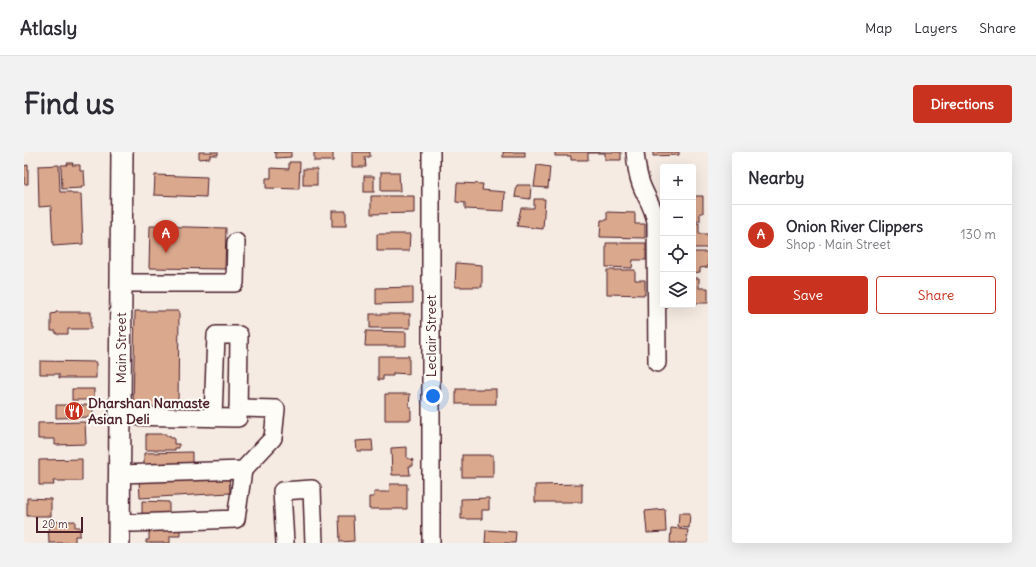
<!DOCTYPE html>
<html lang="en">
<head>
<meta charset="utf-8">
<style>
  :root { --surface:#fff; --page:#f2f2f3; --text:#2b2b33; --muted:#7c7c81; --line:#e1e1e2; --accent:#c8321e }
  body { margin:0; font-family:Delius,sans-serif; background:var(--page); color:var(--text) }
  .controls { position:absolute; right:12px; top:12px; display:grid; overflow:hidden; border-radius:4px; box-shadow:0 4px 16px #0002 }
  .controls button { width:36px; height:36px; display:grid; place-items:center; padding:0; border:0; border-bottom:1px solid var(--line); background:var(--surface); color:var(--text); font:20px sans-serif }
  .scale { position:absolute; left:12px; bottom:10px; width:47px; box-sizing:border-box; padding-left:4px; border:2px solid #4a1f2b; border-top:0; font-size:11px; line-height:14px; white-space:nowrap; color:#4a1f2b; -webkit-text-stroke:3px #fdfcf7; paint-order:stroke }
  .you { position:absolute; left:409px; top:244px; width:14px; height:14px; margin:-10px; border:3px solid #fff; border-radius:50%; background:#1a73e8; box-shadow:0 0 0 6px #1a73e833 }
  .badge { display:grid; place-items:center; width:26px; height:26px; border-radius:50%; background:var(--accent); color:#fff; font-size:13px; font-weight:700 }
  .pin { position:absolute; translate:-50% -33px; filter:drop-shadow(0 1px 2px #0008) }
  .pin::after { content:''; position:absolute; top:21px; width:14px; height:12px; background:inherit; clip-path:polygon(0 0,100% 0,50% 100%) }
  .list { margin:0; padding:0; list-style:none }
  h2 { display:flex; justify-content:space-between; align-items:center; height:52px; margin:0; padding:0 16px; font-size:17px }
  h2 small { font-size:13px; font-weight:400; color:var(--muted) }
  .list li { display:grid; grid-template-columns:26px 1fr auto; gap:12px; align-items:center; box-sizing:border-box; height:60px; padding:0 16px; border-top:1px solid var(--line) }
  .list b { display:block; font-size:15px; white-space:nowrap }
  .list p { margin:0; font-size:13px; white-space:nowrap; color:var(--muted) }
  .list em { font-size:13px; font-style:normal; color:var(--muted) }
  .actions { display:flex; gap:8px; padding:12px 16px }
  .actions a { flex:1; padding:9px 0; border:1px solid var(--accent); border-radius:4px; text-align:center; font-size:14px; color:var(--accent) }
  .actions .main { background:var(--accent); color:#fff }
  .icon { flex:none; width:22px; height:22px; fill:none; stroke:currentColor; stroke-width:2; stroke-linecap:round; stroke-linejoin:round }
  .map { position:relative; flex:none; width:684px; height:391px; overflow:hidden; border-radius:4px }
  header { display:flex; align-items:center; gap:24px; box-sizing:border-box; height:56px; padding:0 20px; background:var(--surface); border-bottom:1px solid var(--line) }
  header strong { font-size:19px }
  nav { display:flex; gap:22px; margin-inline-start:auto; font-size:14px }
  .intro { display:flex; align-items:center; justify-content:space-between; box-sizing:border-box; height:96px; padding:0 24px }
  h1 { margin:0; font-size:28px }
  .button { padding:10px 18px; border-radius:4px; background:var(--accent); color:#fff; font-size:14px; font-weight:700 }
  main { display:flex; gap:24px; padding:0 24px }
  aside { flex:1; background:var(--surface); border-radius:4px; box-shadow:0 4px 16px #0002 }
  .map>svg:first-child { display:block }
  .building { fill:#daa88d; stroke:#4a1f2b }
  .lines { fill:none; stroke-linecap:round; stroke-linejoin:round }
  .minor-casing { stroke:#4a1f2b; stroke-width:20 }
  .major-casing { stroke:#4a1f2b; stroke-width:24 }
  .minor { stroke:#fdfcf7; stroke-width:17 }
  .major { stroke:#fdfcf7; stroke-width:21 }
  .labels { text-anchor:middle; stroke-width:4; stroke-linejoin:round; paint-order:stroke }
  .street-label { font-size:14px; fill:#4a1f2b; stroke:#fdfcf7 }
  .poi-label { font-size:14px; font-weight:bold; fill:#4a1f2b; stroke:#fdfcf7; text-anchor:start }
</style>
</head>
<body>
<header>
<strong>Atlasly</strong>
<nav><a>Map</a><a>Layers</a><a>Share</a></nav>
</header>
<div class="intro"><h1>Find us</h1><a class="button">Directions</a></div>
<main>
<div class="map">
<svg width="684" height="391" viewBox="0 0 684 391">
  <rect width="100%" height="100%" fill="#f6ebe2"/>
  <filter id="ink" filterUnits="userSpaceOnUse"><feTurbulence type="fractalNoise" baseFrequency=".025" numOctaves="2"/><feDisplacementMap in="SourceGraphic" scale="8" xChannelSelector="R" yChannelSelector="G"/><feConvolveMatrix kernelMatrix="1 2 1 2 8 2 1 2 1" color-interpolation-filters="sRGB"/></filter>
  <g filter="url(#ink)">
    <g class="building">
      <polygon points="175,0 194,0 194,3 186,3 186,6 175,7"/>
      <polygon points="250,0 267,0 267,5 252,6 252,1"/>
      <rect x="290" y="0" width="19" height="9"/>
      <polygon points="328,0 346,0 346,5 341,5 342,15 328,15"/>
      <rect x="479" y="0" width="22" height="5"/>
      <polygon points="531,0 597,0 597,8 581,8 581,1 564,1 564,8 547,8 547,4 531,4"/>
      <polygon points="629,0 655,0 655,3 629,4"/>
      <polygon points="265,10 276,10 275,37 242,36 242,26 247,26 247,16 265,17"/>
      <polygon points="43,11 49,11 48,13 56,13 56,19 60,19 61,34 57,34 58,36 38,37 37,13 43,13"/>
      <polygon points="4,13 4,32 0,32 0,14"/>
      <polygon points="35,13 36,40 47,40 48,42 57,42 59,92 29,94 27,54 15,55 14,14"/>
      <polygon points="513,13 526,15 524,36 510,35"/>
      <rect x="279" y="17" width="14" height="16"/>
      <polygon points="357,20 375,20 376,39 357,39"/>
      <polygon points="131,23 183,25 182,45 130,43"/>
      <rect x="340" y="24" width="10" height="16"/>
      <polygon points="433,31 459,32 458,38 481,40 480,59 441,57 441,51 432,50"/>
      <polygon points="493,33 507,33 506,47 491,45"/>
      <polygon points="347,44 390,44 390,61 347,62"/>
      <polygon points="669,44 679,44 679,61 676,61 676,69 669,69"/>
      <polygon points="510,47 521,47 519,77 493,74 497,56 510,56"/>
      <rect x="308" y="59" width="14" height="15"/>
      <polygon points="583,60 611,61 611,72 621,72 621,86 576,85 577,68 583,68"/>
      <polygon points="669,71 675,71 675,82 684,82 684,96 669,96"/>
      <polygon points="126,74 202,76 201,117 125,116"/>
      <polygon points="353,82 386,82 385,99 353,99"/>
      <polygon points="582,91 622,91 622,108 609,108 608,116 582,115"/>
      <polygon points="669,100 684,100 684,115 676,116 676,120 669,121"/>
      <polygon points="432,111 458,113 458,135 431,135"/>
      <polygon points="583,118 611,118 611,128 621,128 621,143 583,142"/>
      <polygon points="669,126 675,126 675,136 684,136 684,151 669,151"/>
      <polygon points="389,135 389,151 352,152 352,136"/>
      <polygon points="111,159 155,159 154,255 109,255"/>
      <polygon points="32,160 67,160 67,177 44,177 44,182 32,182 32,179 27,179 27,162 32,161"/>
      <rect x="346" y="162" width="40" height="14"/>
      <polygon points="342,179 382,180 382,194 341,194"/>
      <polygon points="354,204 385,204 385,222 369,221 369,224 359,224 359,228 354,228"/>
      <polygon points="16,209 72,210 72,226 35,226 35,222 16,222"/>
      <rect x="48" y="237" width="22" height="11"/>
      <rect x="432" y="237" width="40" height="15"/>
      <polygon points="361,242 386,242 385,255 387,255 387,268 361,268"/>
      <polygon points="32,253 69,253 69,265 32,266"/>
      <polygon points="61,270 62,292 31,293 31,287 14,287 14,271"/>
      <polygon points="122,282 142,282 142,284 146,284 146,286 150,286 150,292 155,292 155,296 151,296 151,298 122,298"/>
      <polygon points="348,288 349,299 333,299 332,289"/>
      <polygon points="383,295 383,306 389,308 389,314 385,314 386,323 368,323 367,296"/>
      <polygon points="168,300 168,313 120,318 120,301"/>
      <rect x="438" y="303" width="31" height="22"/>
      <polygon points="58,307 58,329 29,329 30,333 15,333 15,308"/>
      <polygon points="205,323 206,341 116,346 115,328"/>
      <polygon points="366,332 383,332 383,357 345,357 345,345 350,345 350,340 365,340"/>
      <polygon points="558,332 558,350 511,350 511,333"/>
      <polygon points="3,346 27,347 27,364 3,364"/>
      <polygon points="465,346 465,358 458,358 458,367 437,367 437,347"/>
      <polygon points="118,349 145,350 145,363 118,363"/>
      <polygon points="641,357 642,380 623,381 621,359"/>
      <polygon points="655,361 666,361 665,376 654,375"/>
      <polygon points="315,364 329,364 330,389 316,390"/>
      <polygon points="51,369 51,375 56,375 56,384 51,384 51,391 25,391 24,370"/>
      <polygon points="125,375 156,375 156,384 146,384 146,391 122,391 122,388 125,388"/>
      <polygon points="647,376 664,378 662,391 646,391"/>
      <polygon points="462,378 492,380 491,391 461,391"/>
    </g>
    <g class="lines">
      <defs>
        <g id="minor">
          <polyline points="407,0 407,391"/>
          <path d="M611 0C612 11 613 21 617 32 622 46 629 53 632 70L633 211"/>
          <polyline points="97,131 211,131 212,90"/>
          <polyline points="96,264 214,266 215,183 192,183 189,266"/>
          <polyline points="96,322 219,318 249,286 252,257 214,256"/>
          <polyline points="95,370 110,371 212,367 219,318"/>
          <polyline points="261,391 258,339 288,337 290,391"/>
        </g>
        <polyline id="major" points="95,391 98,0"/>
      </defs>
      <use href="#minor" class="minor-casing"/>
      <use href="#major" class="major-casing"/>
      <use href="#minor" class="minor"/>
      <use href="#major" class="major"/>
    </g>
  </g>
  <defs>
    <symbol id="restaurant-disc" viewBox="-11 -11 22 22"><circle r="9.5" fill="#c8321e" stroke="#fdfcf7"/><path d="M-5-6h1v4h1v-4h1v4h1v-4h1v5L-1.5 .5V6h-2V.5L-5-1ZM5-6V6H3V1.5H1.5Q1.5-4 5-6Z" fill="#fff"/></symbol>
  </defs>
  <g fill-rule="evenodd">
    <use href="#restaurant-disc" x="39" y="248" width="22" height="22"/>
  </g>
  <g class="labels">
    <g class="street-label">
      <text transform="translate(407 184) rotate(-90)" y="5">Leclair Street</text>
      <text transform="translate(97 196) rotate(-90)" y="5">Main Street</text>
    </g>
    <g class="poi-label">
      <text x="64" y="256">Dharshan Namaste<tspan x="64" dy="16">Asian Deli</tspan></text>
    </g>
  </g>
</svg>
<div class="controls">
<button>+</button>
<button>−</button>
<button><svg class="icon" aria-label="locate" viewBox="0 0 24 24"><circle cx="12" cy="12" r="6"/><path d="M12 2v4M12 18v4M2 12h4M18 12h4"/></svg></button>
<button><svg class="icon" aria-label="layers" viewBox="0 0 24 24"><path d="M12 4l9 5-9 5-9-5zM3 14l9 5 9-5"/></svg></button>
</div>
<div class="scale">20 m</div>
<div class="you"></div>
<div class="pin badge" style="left:142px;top:101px">A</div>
</div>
<aside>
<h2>Nearby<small></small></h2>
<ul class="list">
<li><span class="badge">A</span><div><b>Onion River Clippers</b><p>Shop · Main Street</p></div><em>130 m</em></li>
</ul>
<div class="actions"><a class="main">Save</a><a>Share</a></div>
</aside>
</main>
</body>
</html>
